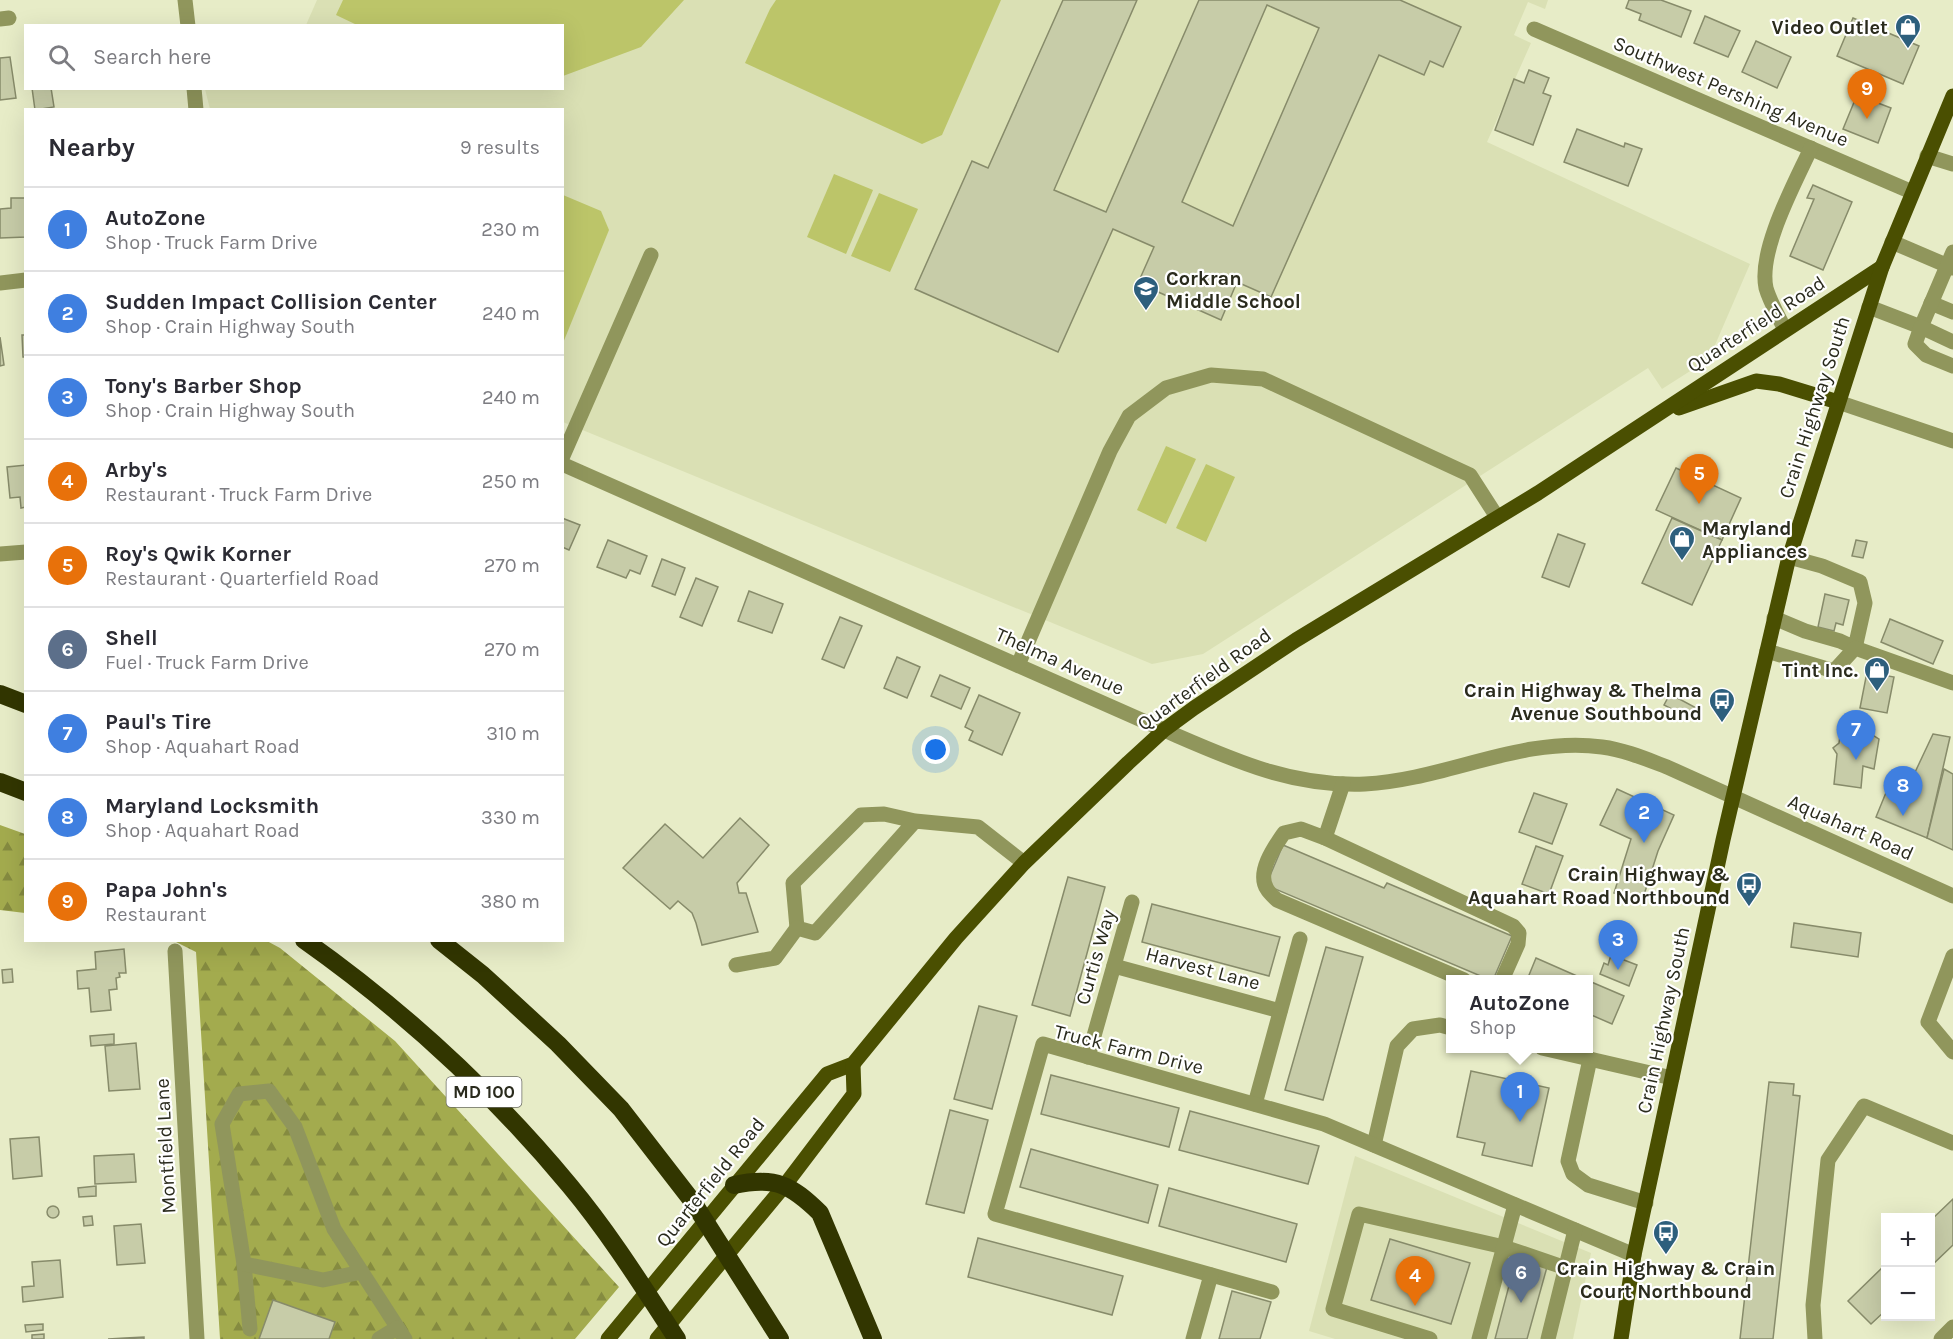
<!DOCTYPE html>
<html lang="en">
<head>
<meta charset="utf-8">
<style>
  :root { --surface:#fff; --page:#f7f7f7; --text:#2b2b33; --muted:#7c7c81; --line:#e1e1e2; --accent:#ea580c }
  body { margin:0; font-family:Karla,sans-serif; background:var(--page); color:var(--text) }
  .controls { position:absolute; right:18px; bottom:18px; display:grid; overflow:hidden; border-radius:0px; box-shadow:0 6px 24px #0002 }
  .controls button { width:54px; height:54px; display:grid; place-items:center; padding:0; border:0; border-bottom:2px solid var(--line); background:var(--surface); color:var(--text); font:30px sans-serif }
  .you { position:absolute; left:936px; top:750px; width:21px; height:21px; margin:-15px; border:4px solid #fff; border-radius:50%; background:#1a73e8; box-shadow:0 0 0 9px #1a73e833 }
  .badge { display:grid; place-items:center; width:39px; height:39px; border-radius:50%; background:var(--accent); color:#fff; font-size:20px; font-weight:700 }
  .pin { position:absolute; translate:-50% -50px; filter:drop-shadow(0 2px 3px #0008) }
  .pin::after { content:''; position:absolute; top:32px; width:21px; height:18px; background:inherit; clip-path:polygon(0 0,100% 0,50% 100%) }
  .popup { position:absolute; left:1446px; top:975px; width:147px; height:78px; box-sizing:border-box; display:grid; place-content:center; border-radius:0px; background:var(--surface); filter:drop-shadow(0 2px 4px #0005); font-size:20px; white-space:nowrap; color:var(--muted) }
  .popup b { font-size:22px; color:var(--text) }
  .popup::after { content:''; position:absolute; left:50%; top:100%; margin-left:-12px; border:12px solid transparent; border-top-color:var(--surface) }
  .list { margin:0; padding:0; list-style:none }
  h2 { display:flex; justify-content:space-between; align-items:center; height:78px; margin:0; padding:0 24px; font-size:26px }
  h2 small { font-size:20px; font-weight:400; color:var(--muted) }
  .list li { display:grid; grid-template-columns:39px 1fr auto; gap:18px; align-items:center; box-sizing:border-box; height:84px; padding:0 24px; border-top:2px solid var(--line) }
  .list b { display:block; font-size:22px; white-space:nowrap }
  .list p { margin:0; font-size:20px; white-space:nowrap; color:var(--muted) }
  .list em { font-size:20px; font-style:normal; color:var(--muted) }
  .icon { flex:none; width:33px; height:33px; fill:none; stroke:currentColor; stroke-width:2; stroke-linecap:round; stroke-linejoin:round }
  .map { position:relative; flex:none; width:1953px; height:1339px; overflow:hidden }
  .search { position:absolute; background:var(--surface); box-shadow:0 6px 24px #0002; left:24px; top:24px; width:540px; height:66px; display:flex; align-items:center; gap:15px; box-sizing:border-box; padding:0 21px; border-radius:0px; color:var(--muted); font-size:22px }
  .panel { position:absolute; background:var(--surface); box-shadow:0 6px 24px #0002; left:24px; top:108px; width:540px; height:834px; border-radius:0px }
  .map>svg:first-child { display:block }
  .built { fill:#dae0b4 }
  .green { fill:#bcc569 }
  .forest { fill:url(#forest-firs) }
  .building { fill:#c7cca8; stroke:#878b6a; stroke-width:1.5; fill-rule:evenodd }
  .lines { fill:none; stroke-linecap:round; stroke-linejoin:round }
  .minor { stroke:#90965c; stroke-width:15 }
  .major { stroke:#4a4f01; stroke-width:15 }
  .highway { stroke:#323600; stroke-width:18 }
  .labels { text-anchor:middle; stroke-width:4.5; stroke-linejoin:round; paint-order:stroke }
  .shield { fill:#fff; stroke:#6a6b61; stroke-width:1.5 }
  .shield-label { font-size:18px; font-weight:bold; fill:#2a2b1d }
  .poi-label { font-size:20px; font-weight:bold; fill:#2a2b1d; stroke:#fff; text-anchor:end }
  .street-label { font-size:20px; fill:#2a2b1d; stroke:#fff }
</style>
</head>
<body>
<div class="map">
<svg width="1953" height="1339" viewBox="0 0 1953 1339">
  <defs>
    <pattern id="forest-firs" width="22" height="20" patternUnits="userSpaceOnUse" patternTransform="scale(1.5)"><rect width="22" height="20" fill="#a3ab4e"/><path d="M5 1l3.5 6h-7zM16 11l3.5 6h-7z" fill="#858b40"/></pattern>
  </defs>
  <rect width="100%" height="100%" fill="#e7ecc7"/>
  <g class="built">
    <polygon points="317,0 1548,0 1545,9 1528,2 1514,35 1531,43 1487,142 1750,264 1709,359 1662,389 1648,368 1203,654 1152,664 563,422 562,110 210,109 205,89 562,88 562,26 306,25"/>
    <polygon points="1355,1156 1591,1253 1573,1339 1335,1339 1309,1331"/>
  </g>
  <g class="green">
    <polygon points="343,0 684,0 641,47 563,76 562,26 357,25 336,15"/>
    <polygon points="776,0 1001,0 942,135 922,144 745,63 770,9"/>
    <polygon points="834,174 873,190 846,254 807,237"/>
    <polygon points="879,193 918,209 890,272 851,256"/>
    <polygon points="563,195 601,211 609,230 563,343"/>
    <polygon points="1166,446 1196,459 1166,524 1137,510"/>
    <polygon points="1206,464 1235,477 1206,542 1176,528"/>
  </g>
  <g class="forest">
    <polygon points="0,825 25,834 25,913 0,910"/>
    <polygon points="174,941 267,941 280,948 395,1041 619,1287 575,1339 220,1339 196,952"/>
  </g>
  <g class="building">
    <path d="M1063 0H1137L1054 190 1106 212 1199 0H1400L1461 27 1443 67 1430 61 1424 75 1379 55 1271 297 1237 282 1221 320 1138 283 1154 247 1113 229 1058 352 915 289 972 161 988 168ZM1267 5 1319 28 1233 226 1182 202Z"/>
    <polygon points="1629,0 1661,0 1691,11 1681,37 1639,20 1641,14 1626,8"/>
    <polygon points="1705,16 1740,31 1728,57 1694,43"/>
    <polygon points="1853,18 1919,46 1903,84 1837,56"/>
    <polygon points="1756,41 1791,57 1777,88 1742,72"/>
    <polygon points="10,57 16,98 0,100 0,58"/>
    <polygon points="1529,70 1549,78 1543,93 1551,96 1533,145 1495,130 1514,79 1524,83"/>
    <polygon points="32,88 51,88 54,107 35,110"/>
    <polygon points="1857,95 1891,108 1878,143 1843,129"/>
    <polygon points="1577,129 1624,147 1625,143 1642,149 1628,186 1564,162"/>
    <polygon points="1813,185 1852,202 1823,270 1790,256 1814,199 1807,198"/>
    <polygon points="11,198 25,198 26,237 0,238 0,209 11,208"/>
    <polygon points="22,335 26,335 26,357 23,357"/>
    <polygon points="0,337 4,365 0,366"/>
    <polygon points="26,465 26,507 21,508 20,497 10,498 7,467"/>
    <polygon points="1676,468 1741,498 1722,540 1656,510"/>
    <polygon points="562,518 580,525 569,550 562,547"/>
    <polygon points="1672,518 1722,540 1692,605 1642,583"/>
    <polygon points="1558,534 1585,544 1569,587 1542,577"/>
    <polygon points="608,540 647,556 640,574 630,570 626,578 597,567"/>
    <polygon points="1856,540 1867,542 1863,558 1852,556"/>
    <polygon points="662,559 685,568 675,595 652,586"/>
    <polygon points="696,578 718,587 702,626 680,617"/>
    <polygon points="749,591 783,604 772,633 738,621"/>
    <polygon points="1825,594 1849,600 1843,625 1836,623 1834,631 1818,627"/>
    <polygon points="840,617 862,626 844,668 822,659"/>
    <polygon points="1890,619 1943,641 1933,664 1881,642"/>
    <polygon points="897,657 920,667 907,698 884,688"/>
    <polygon points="1867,672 1894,677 1887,713 1860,708"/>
    <polygon points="940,675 970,688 961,709 931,696"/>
    <polygon points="1670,694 1700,710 1694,721 1664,705"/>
    <polygon points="979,695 1020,713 1002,755 969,740 973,731 965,727"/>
    <polygon points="1849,720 1879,739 1874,769 1863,766 1861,788 1834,784 1837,754 1833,748 1839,743 1842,721"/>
    <polygon points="1933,734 1950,737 1927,838 1876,817 1892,778 1909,785"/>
    <polygon points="1944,769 1953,774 1953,850 1927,838"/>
    <polygon points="1617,789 1674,815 1658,851 1642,901 1614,893 1631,839 1600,825"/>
    <polygon points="1534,793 1567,804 1552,844 1519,832"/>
    <polygon points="740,818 769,845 737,883 739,893 746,893 758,932 702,945 696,923 692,913 678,901 670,909 623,868 665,824 703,858"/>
    <polygon points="1283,845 1384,888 1387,883 1512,936 1493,980 1490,980 1266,885"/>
    <polygon points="1536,846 1563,856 1549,894 1522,884"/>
    <polygon points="1068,877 1105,887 1070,1016 1032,1005"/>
    <polygon points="1152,904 1280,937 1269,976 1142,942"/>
    <polygon points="1794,923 1861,933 1858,957 1791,947"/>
    <polygon points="1326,947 1363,957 1323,1100 1285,1090"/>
    <polygon points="124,949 126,973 119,973 120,977 116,978 117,989 109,990 111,1010 91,1012 89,988 78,989 77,971 96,969 95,952"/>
    <polygon points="1611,955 1637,965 1629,986 1600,974 1604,963 1608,965"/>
    <polygon points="1536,958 1586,980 1527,980"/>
    <polygon points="12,969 13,982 3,983 2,970"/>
    <polygon points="1589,981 1624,996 1612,1024 1589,1014"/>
    <polygon points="979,1006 1017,1016 992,1109 954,1099"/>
    <polygon points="114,1034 114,1044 91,1046 90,1036"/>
    <polygon points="136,1043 140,1089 109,1091 105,1046"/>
    <polygon points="1471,1071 1549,1088 1532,1166 1482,1155 1485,1143 1457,1137"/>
    <polygon points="1051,1075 1179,1108 1169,1147 1041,1114"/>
    <polygon points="1769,1082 1794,1084 1793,1095 1800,1096 1773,1339 1740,1339"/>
    <polygon points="950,1110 988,1120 964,1213 926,1204"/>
    <polygon points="1190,1111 1319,1146 1308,1184 1179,1150"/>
    <polygon points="39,1137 42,1176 13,1179 10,1139"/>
    <polygon points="1031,1149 1158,1185 1148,1223 1020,1187"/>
    <polygon points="134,1154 136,1182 95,1184 94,1156"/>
    <polygon points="96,1186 96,1196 79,1197 78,1188"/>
    <polygon points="1169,1188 1297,1224 1286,1262 1159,1226"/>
    <polygon points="1953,1199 1953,1245 1930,1267 1930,1221"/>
    <circle cx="53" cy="1212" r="6"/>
    <polygon points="92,1216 93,1225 84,1226 83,1217"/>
    <polygon points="141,1224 145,1263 117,1265 114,1226"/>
    <polygon points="978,1238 1123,1276 1112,1315 968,1277"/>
    <polygon points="1390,1239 1470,1263 1451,1324 1371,1300"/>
    <polygon points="1516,1259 1547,1267 1527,1339 1495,1339"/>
    <polygon points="60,1260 63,1297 23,1302 22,1287 34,1286 32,1262"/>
    <polygon points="1886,1264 1886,1310 1871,1324 1848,1301"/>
    <polygon points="1232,1291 1271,1302 1260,1339 1219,1339"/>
    <polygon points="273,1300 335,1322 329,1339 259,1339"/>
    <polygon points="43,1324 43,1330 26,1332 25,1325"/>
    <polygon points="44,1334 44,1339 32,1339 32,1335"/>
    <polygon points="144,1337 144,1339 108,1339 125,1338"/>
  </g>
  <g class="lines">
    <g class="minor">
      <polyline points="185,0 188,26"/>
      <polyline points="0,19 9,18"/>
      <polyline points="1534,29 1912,192"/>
      <polyline points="194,88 196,110"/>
      <polyline points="1927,156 1953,164"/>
      <polyline points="1892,242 1953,268"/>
      <polyline points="0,283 26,280"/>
      <polyline points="1931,303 1953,312"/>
      <polyline points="1869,307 1921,327 1953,252"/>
      <path d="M1785 330C1779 317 1770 302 1766 288 1758 250 1795 183 1811 148"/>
      <polyline points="1953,342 1921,327 1915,344 1926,355 1953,366"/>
      <polyline points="1838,402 1953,441"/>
      <polyline points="562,458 651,255"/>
      <path d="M562 464 1164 730C1231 759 1290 787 1365 784 1445 780 1521 736 1602 747 1625 750 1646 759 1667 767L1953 896"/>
      <polyline points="0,554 26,552"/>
      <polyline points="1774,618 1805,631 1840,641 1855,648 1865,603 1860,582 1822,566 1789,557"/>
      <polyline points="1767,651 1834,671 1855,648 1953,683"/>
      <polyline points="1018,665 1110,451 1129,416 1166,388 1211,375 1263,379 1470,475 1497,517"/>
      <polyline points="915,821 815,933 797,928 793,883 861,815 884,814 915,821 978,827 1024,863"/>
      <polyline points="1325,838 1343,784"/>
      <polyline points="175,951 197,1339"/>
      <polyline points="1953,956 1928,1022 1953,1052"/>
      <polyline points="736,965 775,958 797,928"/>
      <polyline points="1114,966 1280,1011"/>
      <path d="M1464 980 1277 900C1274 897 1269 893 1267 889 1256 872 1275 846 1284 833L1301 829 1325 838 1513 926 1519 933 1518 944 1502 980"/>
      <polyline points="1542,1048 1672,1078"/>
      <polyline points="1088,1057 1132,902"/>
      <polyline points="1590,1059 1568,1161 1573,1174 1588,1185 1646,1203"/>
      <polyline points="1255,1104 1300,939"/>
      <polyline points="1374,1145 1397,1046 1413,1029 1440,1025 1451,1028"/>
      <polyline points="244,1264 250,1329"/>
      <polyline points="362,1272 323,1280 244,1264 222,1124 239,1094 269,1091 295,1127 334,1229 405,1339"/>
      <polyline points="1272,1292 995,1214 1043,1044 1324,1124 1634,1255"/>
      <polyline points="379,1339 397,1328"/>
      <polyline points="1193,1339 1211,1275"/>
      <polyline points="1430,1339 1333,1309 1359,1214 1504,1247 1566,1268"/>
      <polyline points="1479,1339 1515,1205"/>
      <polyline points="1548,1339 1575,1230"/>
      <polyline points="1815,1339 1813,1305 1828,1160 1864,1106 1953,1143"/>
      <polyline points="1941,1339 1953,1327"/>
    </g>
    <g class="major">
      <polyline points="1679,408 1756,381 1779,384 1838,402"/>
      <polyline points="608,1339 827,1074 853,1064 956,938 1024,863 1128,763 1164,730 1194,708 1296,640 1538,493 1882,267"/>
      <polyline points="657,1339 785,1185 854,1094 853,1064"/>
      <polyline points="1621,1339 1634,1255 1723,840 1788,561 1882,267 1953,96"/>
    </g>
    <g class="highway">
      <polyline points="0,694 26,704"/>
      <polyline points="0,782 26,792"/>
      <path d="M304 940C403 1010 493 1093 570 1186 610 1234 643 1287 677 1339"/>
      <polyline points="439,940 483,975 558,1044 621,1109 693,1202 780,1339"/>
      <path d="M734 1185C776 1176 791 1185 820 1213L873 1339"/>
    </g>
  </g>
  <defs>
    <symbol id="shop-pin" viewBox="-11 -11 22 30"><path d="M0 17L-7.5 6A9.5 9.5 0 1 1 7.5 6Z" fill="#2d5f7d" stroke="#fff"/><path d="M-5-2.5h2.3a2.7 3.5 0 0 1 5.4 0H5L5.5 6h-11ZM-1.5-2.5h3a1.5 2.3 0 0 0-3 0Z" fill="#fff"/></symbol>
    <symbol id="school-pin" viewBox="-11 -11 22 30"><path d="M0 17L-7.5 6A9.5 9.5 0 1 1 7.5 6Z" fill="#2d5f7d" stroke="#fff"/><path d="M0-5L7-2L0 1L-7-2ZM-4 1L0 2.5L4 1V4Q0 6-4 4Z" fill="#fff"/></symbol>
    <symbol id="bus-pin" viewBox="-11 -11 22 30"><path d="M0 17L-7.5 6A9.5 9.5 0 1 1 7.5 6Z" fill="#2d5f7d" stroke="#fff"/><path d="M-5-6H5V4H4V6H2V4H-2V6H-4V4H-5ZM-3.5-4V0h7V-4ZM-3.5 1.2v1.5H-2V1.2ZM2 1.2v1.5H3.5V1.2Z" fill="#fff"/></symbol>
  </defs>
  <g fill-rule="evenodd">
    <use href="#shop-pin" x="1893" y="12" width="30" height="40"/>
    <use href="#school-pin" x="1131" y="274" width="30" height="40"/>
    <use href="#shop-pin" x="1667" y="524" width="30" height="40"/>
    <use href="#shop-pin" x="1862" y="655" width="30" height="40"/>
    <use href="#bus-pin" x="1707" y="686" width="30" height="40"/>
    <use href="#bus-pin" x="1734" y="870" width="30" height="40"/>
    <use href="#bus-pin" x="1651" y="1218" width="30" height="40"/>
  </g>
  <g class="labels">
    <rect class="shield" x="446.5" y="1077" width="75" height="30" rx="4.5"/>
    <g class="shield-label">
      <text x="484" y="1098">MD 100</text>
    </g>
    <g class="poi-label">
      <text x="1888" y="34">Video Outlet</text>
      <text x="1166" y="285" text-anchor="start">Corkran<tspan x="1166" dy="23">Middle School</tspan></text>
      <text x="1702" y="535" text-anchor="start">Maryland<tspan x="1702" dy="23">Appliances</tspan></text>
      <text x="1858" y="677">Tint Inc.</text>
      <text x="1702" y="697">Crain Highway &amp; Thelma<tspan x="1702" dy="23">Avenue Southbound</tspan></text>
      <text x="1730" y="881">Crain Highway &amp;<tspan x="1730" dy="23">Aquahart Road Northbound</tspan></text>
      <text x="1666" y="1275" text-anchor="middle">Crain Highway &amp; Crain<tspan x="1666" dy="23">Court Northbound</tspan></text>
    </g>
    <g class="street-label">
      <text transform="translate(1731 91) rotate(23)" y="7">Southwest Pershing Avenue</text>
      <text transform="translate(1756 324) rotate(-33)" y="7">Quarterfield Road</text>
      <text transform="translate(1814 407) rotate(-72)" y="7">Crain Highway South</text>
      <text transform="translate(1060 661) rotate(24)" y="7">Thelma Avenue</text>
      <text transform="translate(1204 679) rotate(-36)" y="7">Quarterfield Road</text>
      <text transform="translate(1851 827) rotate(24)" y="7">Aquahart Road</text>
      <text transform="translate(1095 957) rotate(-74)" y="7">Curtis Way</text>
      <text transform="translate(1203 968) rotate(15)" y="7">Harvest Lane</text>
      <text transform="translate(1663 1020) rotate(-78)" y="7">Crain Highway South</text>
      <text transform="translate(1129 1049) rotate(14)" y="7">Truck Farm Drive</text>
      <text transform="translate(165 1146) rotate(-93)" y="7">Montfield Lane</text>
      <text transform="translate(710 1182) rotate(-51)" y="7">Quarterfield Road</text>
    </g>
  </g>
</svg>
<div class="controls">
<button>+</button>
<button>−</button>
</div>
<div class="you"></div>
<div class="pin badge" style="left:1520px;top:1122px;background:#3f7fe0">1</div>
<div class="popup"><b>AutoZone</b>Shop</div>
<div class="pin badge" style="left:1644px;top:843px;background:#3f7fe0">2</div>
<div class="pin badge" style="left:1618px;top:970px;background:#3f7fe0">3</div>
<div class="pin badge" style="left:1415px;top:1306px;background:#e8710a">4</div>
<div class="pin badge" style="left:1699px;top:504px;background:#e8710a">5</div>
<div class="pin badge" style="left:1521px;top:1303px;background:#5c6f8a">6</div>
<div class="pin badge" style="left:1856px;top:760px;background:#3f7fe0">7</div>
<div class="pin badge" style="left:1903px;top:816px;background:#3f7fe0">8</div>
<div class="pin badge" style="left:1867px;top:119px;background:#e8710a">9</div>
<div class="search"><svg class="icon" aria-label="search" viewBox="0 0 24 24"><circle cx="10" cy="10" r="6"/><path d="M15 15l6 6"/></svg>Search here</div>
<section class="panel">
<h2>Nearby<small>9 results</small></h2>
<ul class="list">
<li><span class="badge" style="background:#3f7fe0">1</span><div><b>AutoZone</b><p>Shop · Truck Farm Drive</p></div><em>230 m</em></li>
<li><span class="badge" style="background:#3f7fe0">2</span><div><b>Sudden Impact Collision Center</b><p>Shop · Crain Highway South</p></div><em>240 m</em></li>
<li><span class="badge" style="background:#3f7fe0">3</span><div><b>Tony's Barber Shop</b><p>Shop · Crain Highway South</p></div><em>240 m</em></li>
<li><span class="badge" style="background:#e8710a">4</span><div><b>Arby's</b><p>Restaurant · Truck Farm Drive</p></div><em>250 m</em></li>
<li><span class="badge" style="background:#e8710a">5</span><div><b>Roy's Qwik Korner</b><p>Restaurant · Quarterfield Road</p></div><em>270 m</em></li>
<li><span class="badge" style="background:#5c6f8a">6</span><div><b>Shell</b><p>Fuel · Truck Farm Drive</p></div><em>270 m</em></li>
<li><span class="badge" style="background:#3f7fe0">7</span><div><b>Paul's Tire</b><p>Shop · Aquahart Road</p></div><em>310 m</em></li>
<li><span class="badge" style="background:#3f7fe0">8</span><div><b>Maryland Locksmith</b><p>Shop · Aquahart Road</p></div><em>330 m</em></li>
<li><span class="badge" style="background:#e8710a">9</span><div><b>Papa John's</b><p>Restaurant</p></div><em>380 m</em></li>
</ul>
</section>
</div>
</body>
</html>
